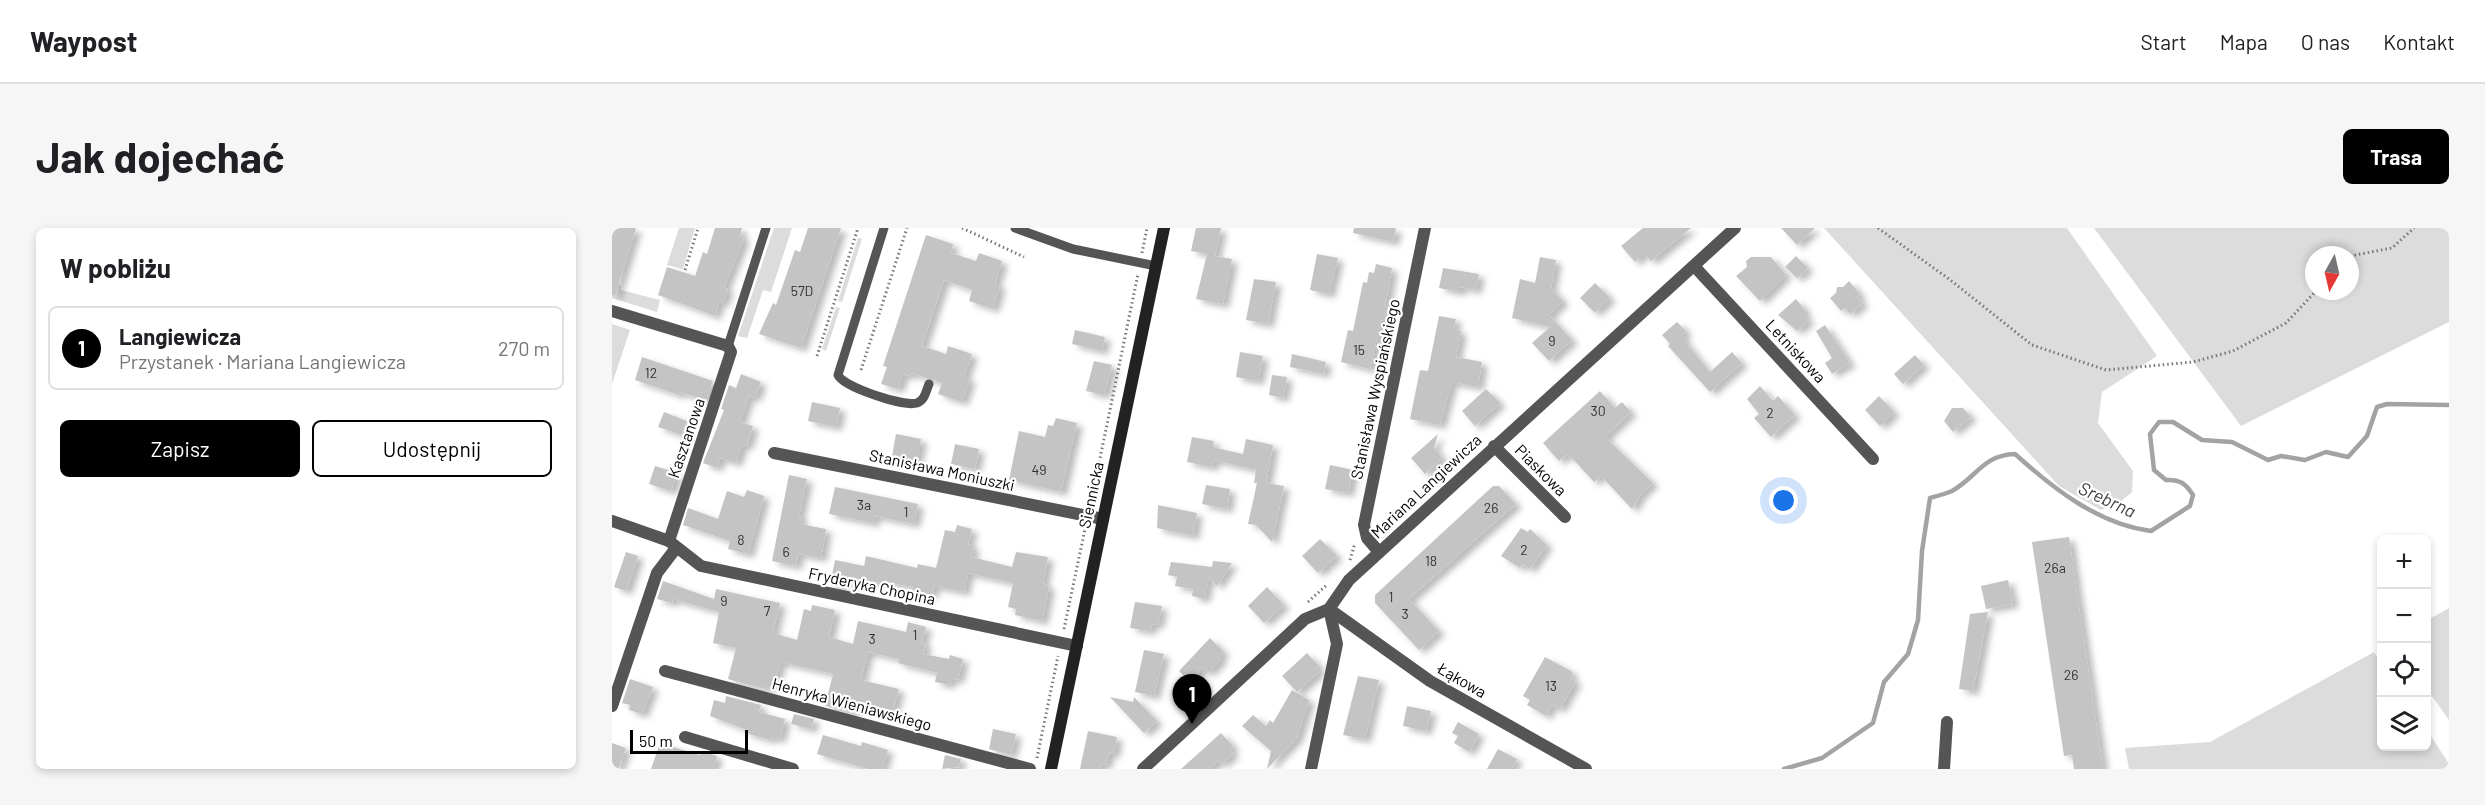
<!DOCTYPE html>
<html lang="pl">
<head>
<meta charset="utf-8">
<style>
  :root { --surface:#fff; --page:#f6f6f6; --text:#202124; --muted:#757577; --line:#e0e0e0; --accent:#000 }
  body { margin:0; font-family:Barlow,sans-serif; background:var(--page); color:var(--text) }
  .controls { position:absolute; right:18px; bottom:18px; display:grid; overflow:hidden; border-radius:9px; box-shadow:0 3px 9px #0003 }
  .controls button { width:54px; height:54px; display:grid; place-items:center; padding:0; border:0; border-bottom:2px solid var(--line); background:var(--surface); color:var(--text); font:30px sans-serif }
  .compass { position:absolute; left:1693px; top:18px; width:54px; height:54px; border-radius:50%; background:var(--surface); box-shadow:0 3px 9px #0003; rotate:188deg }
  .scale { position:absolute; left:18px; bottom:15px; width:118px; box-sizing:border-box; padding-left:6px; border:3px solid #000; border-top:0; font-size:16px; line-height:21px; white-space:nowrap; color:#000; -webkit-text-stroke:4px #fff; paint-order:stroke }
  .you { position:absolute; left:1172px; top:273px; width:21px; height:21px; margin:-15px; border:4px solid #fff; border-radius:50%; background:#1a73e8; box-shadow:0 0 0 9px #1a73e833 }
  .badge { display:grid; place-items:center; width:39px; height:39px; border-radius:50%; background:var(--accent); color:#fff; font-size:20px; font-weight:700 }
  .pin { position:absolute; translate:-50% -50px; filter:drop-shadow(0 2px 3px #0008) }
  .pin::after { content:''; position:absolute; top:32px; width:21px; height:18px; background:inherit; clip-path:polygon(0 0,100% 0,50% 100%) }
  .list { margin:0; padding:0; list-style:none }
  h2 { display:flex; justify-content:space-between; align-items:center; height:78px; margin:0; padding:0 24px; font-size:26px }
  h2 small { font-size:20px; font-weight:400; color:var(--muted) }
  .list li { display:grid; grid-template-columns:39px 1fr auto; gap:18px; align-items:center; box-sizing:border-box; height:84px; margin:0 12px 12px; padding:0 12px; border:2px solid var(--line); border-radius:9px }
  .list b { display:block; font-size:22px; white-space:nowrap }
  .list p { margin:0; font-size:20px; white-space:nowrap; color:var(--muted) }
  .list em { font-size:20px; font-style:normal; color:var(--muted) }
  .actions { display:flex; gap:12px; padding:18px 24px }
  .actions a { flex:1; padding:14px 0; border:2px solid var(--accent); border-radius:9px; text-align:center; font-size:21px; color:var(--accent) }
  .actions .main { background:var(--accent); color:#fff }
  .icon { flex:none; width:33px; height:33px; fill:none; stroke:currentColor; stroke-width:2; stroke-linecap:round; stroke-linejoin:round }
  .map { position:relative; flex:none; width:1837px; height:541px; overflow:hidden; border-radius:9px }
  header { display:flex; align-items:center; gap:36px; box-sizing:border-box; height:84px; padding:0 30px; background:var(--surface); border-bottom:2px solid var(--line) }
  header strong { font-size:28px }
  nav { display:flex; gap:33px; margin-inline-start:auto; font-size:21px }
  .intro { display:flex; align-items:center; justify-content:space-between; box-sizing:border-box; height:144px; padding:0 36px }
  h1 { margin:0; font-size:42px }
  .button { padding:15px 27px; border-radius:9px; background:var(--accent); color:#fff; font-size:21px; font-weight:700 }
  main { display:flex; gap:36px; padding:0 36px }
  aside { flex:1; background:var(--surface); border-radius:9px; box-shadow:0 3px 9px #0003 }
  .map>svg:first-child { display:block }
  .green { fill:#dcdcdc; fill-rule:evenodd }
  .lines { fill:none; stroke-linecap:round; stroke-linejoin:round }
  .stream { stroke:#a3a3a3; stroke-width:4.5 }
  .building { fill:#c4c4c4; filter:url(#shadow) }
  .path { stroke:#777; stroke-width:3; stroke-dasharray:1.5 3; stroke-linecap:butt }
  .lane { stroke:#555; stroke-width:9 }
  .street { stroke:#555; stroke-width:12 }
  .secondary { stroke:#222; stroke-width:12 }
  .labels { text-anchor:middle; stroke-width:4.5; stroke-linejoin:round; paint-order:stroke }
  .number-label { font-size:14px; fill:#313131 }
  .street-label { font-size:16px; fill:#000; stroke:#fff }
  .water-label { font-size:18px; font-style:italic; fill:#444; stroke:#fff }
</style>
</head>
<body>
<header>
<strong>Waypost</strong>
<nav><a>Start</a><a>Mapa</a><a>O nas</a><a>Kontakt</a></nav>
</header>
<div class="intro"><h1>Jak dojechać</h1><a class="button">Trasa</a></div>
<main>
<aside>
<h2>W pobliżu<small></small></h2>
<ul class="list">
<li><span class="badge">1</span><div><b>Langiewicza</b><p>Przystanek · Mariana Langiewicza</p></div><em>270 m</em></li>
</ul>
<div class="actions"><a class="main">Zapisz</a><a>Udostępnij</a></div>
</aside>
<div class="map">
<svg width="1837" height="541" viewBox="0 0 1837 541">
  <defs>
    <filter id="shadow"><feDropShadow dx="6" dy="4" stdDeviation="3" flood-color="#0004"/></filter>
  </defs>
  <rect width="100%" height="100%" fill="#fff"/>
  <g class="green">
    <polygon points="67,0 83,0 71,41 55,37"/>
    <polygon points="162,0 180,0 159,64 151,62 135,110 126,108"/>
    <polygon points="1212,0 1455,0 1545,128 1490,164 1486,195 1521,243 1520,264 1507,275 1489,282 1447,258"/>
    <path d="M1482 0H1837V94L1629 198ZM1702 27H1738V63H1702Z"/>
    <polygon points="246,10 250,11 230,74 226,73"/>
    <polygon points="0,55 9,58 9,62 48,72 45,84 0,70"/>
    <polygon points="224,79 228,80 214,123 210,121"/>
    <polygon points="0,96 18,102 0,156"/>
    <polygon points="1837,380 1837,492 1815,461 1814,393"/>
    <polygon points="1762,424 1769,435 1770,518 1814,518 1815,502 1837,536 1837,541 1517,541 1513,520 1598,514"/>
  </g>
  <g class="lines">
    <path class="stream" d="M1172 541 1210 530 1261 495 1272 454 1296 426 1306 392 1310 323 1318 270C1325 268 1333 266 1340 263 1365 249 1371 227 1403 226 1442 261 1486 296 1539 303L1578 278 1581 267C1574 256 1568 251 1554 252L1542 242 1538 206 1547 194H1561L1590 212 1620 214 1656 232 1669 228 1693 232 1714 224 1736 229 1755 208 1765 179 1775 176 1837 177"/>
  </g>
  <g class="building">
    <polygon points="0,0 24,0 3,68 0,67"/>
    <polygon points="103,0 130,0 128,8 132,10 112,60 116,61 111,75 107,74 103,88 46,67 55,39 83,48 91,24 95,26"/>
    <polygon points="196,0 229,0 189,120 147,106 161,75 164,77 183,22 188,24"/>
    <polygon points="584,0 609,0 603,28 620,31 611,76 584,71 595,26 579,23"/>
    <polygon points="742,0 784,0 781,14 741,5"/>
    <polygon points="1031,0 1079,0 1039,33 1032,25 1023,34 1009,18"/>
    <polygon points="1169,0 1203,0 1185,17"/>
    <polygon points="314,7 341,16 339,25 364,33 367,25 390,33 383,56 388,58 381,81 357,73 360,62 332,52 310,118 334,126 336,118 360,126 352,149 358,151 350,174 326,166 330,155 299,145 298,148 291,146 286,161 269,156 275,139 271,138"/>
    <polygon points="705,26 726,30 717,66 698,62"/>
    <polygon points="1184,28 1196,40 1185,50 1173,39"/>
    <polygon points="928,29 944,32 939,60 951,73 937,87 960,112 937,133 920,115 938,99 900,90 908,51 923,55"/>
    <polygon points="1139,29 1159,29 1174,47 1148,73 1124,48 1135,39 1134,33"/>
    <polygon points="764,36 780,40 773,79 776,80 773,93 769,92 758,141 729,134 736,102 741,103 751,54 755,55 757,44 762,45"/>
    <polygon points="831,40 867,46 864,62 848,59 848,64 827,60"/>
    <polygon points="642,51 664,54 656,96 634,92"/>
    <polygon points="1237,53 1248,66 1245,69 1251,75 1238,86 1233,80 1229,83 1218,70 1224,65 1225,59 1231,59"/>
    <polygon points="983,55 998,70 983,85 968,70"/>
    <polygon points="1184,71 1194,83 1191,86 1197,92 1185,103 1166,87"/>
    <polygon points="827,88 844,91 842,101 849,103 844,129 870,134 866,159 840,154 828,197 798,191 808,142 816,143"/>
    <polygon points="1065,94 1074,103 1070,107 1075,116 1098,144 1120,124 1130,135 1098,164 1056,118 1058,116 1050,107"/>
    <polygon points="1213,97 1238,135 1220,146 1213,135 1220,130 1204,103"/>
    <polygon points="463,102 493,109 490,123 460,116"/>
    <polygon points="628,124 651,128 646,153 624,149"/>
    <polygon points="680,126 714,134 712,146 678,139"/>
    <polygon points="1303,127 1312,137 1291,156 1282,146"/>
    <polygon points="30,129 101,153 94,172 67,164 67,167 23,152"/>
    <polygon points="482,133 500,137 492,167 474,163"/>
    <polygon points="129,146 149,154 143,170 137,168 128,194 141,198 135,218 130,217 124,235 108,230 105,240 91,235 112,182 109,181 117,157 124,160"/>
    <polygon points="660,147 675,149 671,170 657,167"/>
    <polygon points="1148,158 1161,173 1166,168 1183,187 1159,209 1142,190 1147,186 1135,171"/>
    <polygon points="874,161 888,175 863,198 850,183"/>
    <polygon points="988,163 1003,180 1010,174 1019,184 993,209 1041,255 1029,266 1020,281 989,248 982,254 959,229 954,227 947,233 931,215"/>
    <polygon points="1267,168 1282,184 1268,198 1253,182"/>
    <polygon points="200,174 228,180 224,199 196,193"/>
    <polygon points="1340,180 1351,180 1359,189 1341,204 1332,193"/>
    <polygon points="52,184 75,193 70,207 46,199"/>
    <polygon points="444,190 465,195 449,264 397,252 407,203 433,209 436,197 441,198"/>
    <polygon points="284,206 309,211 305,233 280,228"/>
    <polygon points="826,206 822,220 830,230 813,246 799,230"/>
    <polygon points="580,209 602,213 601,218 604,220 631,226 634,211 661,217 654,255 672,258 660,314 644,297 636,296 645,255 642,255 644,242 602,232 600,239 575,234"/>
    <polygon points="343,216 367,221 363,241 339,236"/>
    <polygon points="718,237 741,242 736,265 713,261"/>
    <polygon points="43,238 65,245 59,263 37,256"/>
    <polygon points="177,247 195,251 187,288 190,289 188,296 214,301 209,330 186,326 184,338 160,333"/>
    <polygon points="594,257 618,261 615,281 590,276"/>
    <polygon points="881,258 887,258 904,276 797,371 827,403 807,422 763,375 763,367"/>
    <polygon points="223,259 306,276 302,296 263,288 261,295 217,286"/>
    <polygon points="135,262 152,268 136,326 116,321 118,313 71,297 76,280 106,291 115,263 132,269"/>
    <polygon points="546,277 585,285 581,308 545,300"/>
    <polygon points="345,297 360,301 356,316 362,318 359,329 400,339 404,324 436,329 431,355 437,359 430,393 403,387 404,381 396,379 401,355 356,345 352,364 322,358 320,367 300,363 301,359 273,354 273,356 258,353 257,356 233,352 230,360 218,357 223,332 252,338 254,328 305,340 306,336 324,340 333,302 343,304"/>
    <polygon points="909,300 916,304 918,301 935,317 918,341 910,336 908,340 889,328"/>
    <polygon points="1457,309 1465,366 1491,541 1462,541 1460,527 1452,528 1420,314"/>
    <polygon points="708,311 725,328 706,345 690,328"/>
    <polygon points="14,324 26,328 14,363 2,359"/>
    <polygon points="601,333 620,335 605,358 597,349 592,371 580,368 581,361 563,358 565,349 556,347 559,334 600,339"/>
    <polygon points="1396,352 1401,376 1374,381 1369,358"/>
    <polygon points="51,353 102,371 104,361 168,375 161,405 185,412 192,381 199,383 200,377 223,382 217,409 241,416 246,393 294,404 296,394 314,399 310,415 314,416 311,426 337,431 338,427 351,431 346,452 339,450 338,457 323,454 325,445 286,435 287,431 256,424 249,452 287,461 281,483 244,473 242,485 213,478 221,446 169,434 160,460 154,458 153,461 119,452 116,451 124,420 101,415 107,384 61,371 60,375 45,371"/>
    <polygon points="655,359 672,377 652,395 636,378"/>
    <polygon points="523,374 550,378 546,397 540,396 538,403 518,400"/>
    <polygon points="1376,384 1361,463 1347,461 1358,386"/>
    <polygon points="598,410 612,424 607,429 609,432 596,445 591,440 577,453 567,443"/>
    <polygon points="532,422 552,426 542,468 523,464"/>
    <polygon points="695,425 707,438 704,441 707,444 685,464 670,448"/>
    <polygon points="933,429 961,444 958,450 964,453 948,481 940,477 934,488 915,477 918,472 911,468"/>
    <polygon points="746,448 767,452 753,511 731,507"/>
    <polygon points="18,451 41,459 30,486 17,482 18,477 10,475"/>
    <polygon points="680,462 697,472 685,510 655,541 659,523 630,498 641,487 654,498 658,492 661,495"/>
    <polygon points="114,468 149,477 147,484 173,491 168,511 159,509 158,512 134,505 135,502 98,488 102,472 113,475"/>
    <polygon points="498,469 521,474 522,469 545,493 532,505"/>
    <polygon points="795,478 819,483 814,503 791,498"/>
    <polygon points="182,486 202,491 199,501 179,496"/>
    <polygon points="846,494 867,506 857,524 842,515 846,508 840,505"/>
    <polygon points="381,501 404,506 399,527 377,521"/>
    <polygon points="476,503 505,509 502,526 497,525 494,537 489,536 488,541 468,541"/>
    <polygon points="609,505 621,518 618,522 621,526 610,536 607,532 597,541 569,541"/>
    <polygon points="211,507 249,518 250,514 276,522 270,541 256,541 205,526"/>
    <polygon points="0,515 14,520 6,541 0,541"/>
    <polygon points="48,515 88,527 89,523 105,528 101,541 39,541"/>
    <polygon points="886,521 905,531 899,541 875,541"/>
    <polygon points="333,527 349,531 347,539 330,541"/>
  </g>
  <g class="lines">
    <g class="path">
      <polyline points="350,0 412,29"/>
      <polyline points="1266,0 1337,51 1420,117 1494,142 1581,134 1621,123 1674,95 1704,63"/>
      <polyline points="530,25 535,0"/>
      <polyline points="1738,28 1780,20 1802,0"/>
      <polyline points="73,42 86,0"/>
      <polyline points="205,128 246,0"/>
      <polyline points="249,142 295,0"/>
      <polyline points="479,274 526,46"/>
      <polyline points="738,332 743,315"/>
      <polyline points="696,374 716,356"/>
      <polyline points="452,401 473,301"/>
      <polyline points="425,530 446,428"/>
    </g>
    <g class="lane">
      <path d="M272 0 226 147C231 159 292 179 305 175 313 172 314 163 317 156"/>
      <polyline points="403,0 461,21 544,38"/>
      <polyline points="116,118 154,0"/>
    </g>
    <g class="street">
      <polyline points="1082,38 1261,231"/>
      <polyline points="0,83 116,118 119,124 57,313"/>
      <polyline points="882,218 953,289"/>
      <polyline points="162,225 491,291"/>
      <polyline points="0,293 57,313 89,338 465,418"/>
      <polyline points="767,324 755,310 752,297 813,0"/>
      <polyline points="717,381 818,453 974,541"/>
      <polyline points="53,443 418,541"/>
      <polyline points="0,478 45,345 64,320"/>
      <polyline points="73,509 181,541"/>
      <polyline points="531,541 693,391 717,381 737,352 1123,0"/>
      <polyline points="699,541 725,416 717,381"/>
      <polyline points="1332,541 1335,494"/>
    </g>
    <polyline class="secondary" points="439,541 552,0"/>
  </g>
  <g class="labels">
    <g class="number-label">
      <text x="190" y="68">57D</text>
      <text x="940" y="118">9</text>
      <text x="747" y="127">15</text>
      <text x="39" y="150">12</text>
      <text x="986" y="188">30</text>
      <text x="1158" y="190">2</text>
      <text x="427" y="247">49</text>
      <text x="252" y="282">3a</text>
      <text x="879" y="285">26</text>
      <text x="294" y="289">1</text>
      <text x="129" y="317">8</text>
      <text x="912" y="327">2</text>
      <text x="174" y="329">6</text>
      <text x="819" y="338">18</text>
      <text x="1443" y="345">26a</text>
      <text x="779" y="374">1</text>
      <text x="112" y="378">9</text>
      <text x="155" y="388">7</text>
      <text x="793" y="391">3</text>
      <text x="303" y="412">1</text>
      <text x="260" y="416">3</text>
      <text x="1459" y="452">26</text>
      <text x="939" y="463">13</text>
    </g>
    <g class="street-label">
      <text transform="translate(1184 123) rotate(47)" y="6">Letniskowa</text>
      <text transform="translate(763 161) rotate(-78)" y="6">Stanisława Wyspiańskiego</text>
      <text transform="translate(74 210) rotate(-71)" y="6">Kasztanowa</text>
      <text transform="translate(330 242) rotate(12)" y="6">Stanisława Moniuszki</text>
      <text transform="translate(929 242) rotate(45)" y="6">Piaskowa</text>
      <text transform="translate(814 258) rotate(-43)" y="6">Mariana Langiewicza</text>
      <text transform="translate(479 267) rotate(-78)" y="6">Siennicka</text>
      <text transform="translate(260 358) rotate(12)" y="6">Fryderyka Chopina</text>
      <text transform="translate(850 452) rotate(30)" y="6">Łąkowa</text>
      <text transform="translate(240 476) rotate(15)" y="6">Henryka Wieniawskiego</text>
    </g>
    <g class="water-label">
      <text transform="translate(1495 272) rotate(25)" y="6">Srebrna</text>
    </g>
  </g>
</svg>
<div class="controls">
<button>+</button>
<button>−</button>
<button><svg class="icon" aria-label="locate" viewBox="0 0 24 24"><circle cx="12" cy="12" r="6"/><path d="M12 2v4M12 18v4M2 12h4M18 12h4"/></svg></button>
<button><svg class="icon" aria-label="layers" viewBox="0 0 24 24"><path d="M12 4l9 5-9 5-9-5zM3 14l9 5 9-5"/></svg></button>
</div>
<svg class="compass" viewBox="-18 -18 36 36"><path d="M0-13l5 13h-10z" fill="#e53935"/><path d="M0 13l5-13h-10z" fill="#757577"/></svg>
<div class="scale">50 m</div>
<div class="you"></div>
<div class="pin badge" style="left:580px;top:496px">1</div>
</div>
</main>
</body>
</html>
